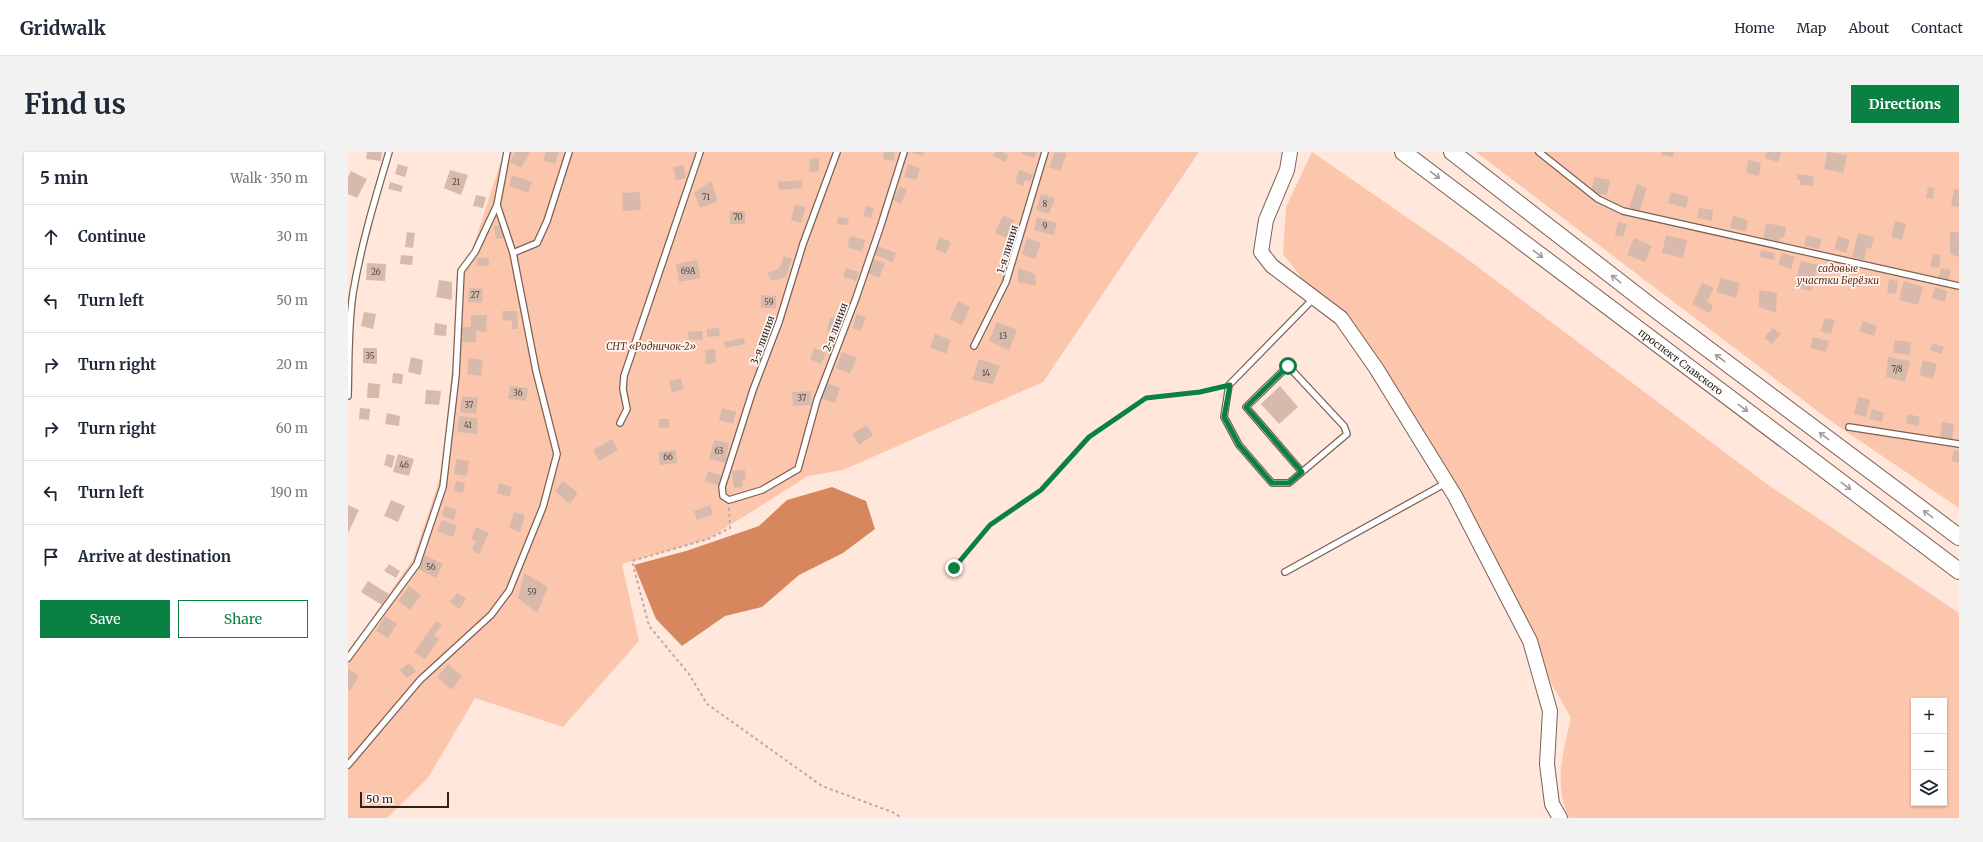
<!DOCTYPE html>
<html lang="en">
<head>
<meta charset="utf-8">
<style>
  :root { --surface:#fff; --page:#f2f2f3; --text:#1f2937; --muted:#747a83; --line:#e0e1e3; --accent:#0b8043 }
  body { margin:0; font-family:Merriweather,serif; background:var(--page); color:var(--text) }
  .controls { position:absolute; right:12px; bottom:12px; display:grid; overflow:hidden; border-radius:0px; box-shadow:0 1px 3px #0004 }
  .controls button { width:36px; height:36px; display:grid; place-items:center; padding:0; border:0; border-bottom:1px solid var(--line); background:var(--surface); color:var(--text); font:20px sans-serif }
  .scale { position:absolute; left:12px; bottom:10px; width:89px; box-sizing:border-box; padding-left:4px; border:2px solid #2c221c; border-top:0; font-size:11px; line-height:14px; white-space:nowrap; color:#2c221c; -webkit-text-stroke:3px #fff8f6; paint-order:stroke }
  .stop { position:absolute; width:12px; height:12px; margin:-9px; border:3px solid #0b8043; border-radius:50%; background:#fff }
  .stop.end { background:#0b8043; border-color:#fff; box-shadow:0 1px 4px #0008 }
  .list { margin:0; padding:0; list-style:none }
  h2 { display:flex; justify-content:space-between; align-items:center; height:52px; margin:0; padding:0 16px; font-size:17px }
  h2 small { font-size:13px; font-weight:400; color:var(--muted) }
  .list li { display:grid; grid-template-columns:26px 1fr auto; gap:12px; align-items:center; box-sizing:border-box; height:64px; padding:0 16px; border-top:1px solid var(--line) }
  .list b { display:block; font-size:15px; white-space:nowrap }
  .list em { font-size:13px; font-style:normal; color:var(--muted) }
  .actions { display:flex; gap:8px; padding:12px 16px }
  .actions a { flex:1; padding:9px 0; border:1px solid var(--accent); border-radius:0px; text-align:center; font-size:14px; color:var(--accent) }
  .actions .main { background:var(--accent); color:#fff }
  .icon { flex:none; width:22px; height:22px; fill:none; stroke:currentColor; stroke-width:2; stroke-linecap:round; stroke-linejoin:round }
  .map { position:relative; flex:none; width:1611px; height:666px; overflow:hidden; border-radius:0px }
  header { display:flex; align-items:center; gap:24px; box-sizing:border-box; height:56px; padding:0 20px; background:var(--surface); border-bottom:1px solid var(--line) }
  header strong { font-size:19px }
  nav { display:flex; gap:22px; margin-inline-start:auto; font-size:14px }
  .intro { display:flex; align-items:center; justify-content:space-between; box-sizing:border-box; height:96px; padding:0 24px }
  h1 { margin:0; font-size:28px }
  .button { padding:10px 18px; border-radius:0px; background:var(--accent); color:#fff; font-size:14px; font-weight:700 }
  main { display:flex; gap:24px; padding:0 24px }
  aside { flex:1; background:var(--surface); border-radius:0px; box-shadow:0 1px 3px #0004 }
  .map>svg:first-child { display:block }
  .green { fill:#fcc6ac; fill-rule:evenodd }
  .water { fill:#d6875e }
  .building { fill:#d7baac }
  .lines { fill:none; stroke-linecap:round; stroke-linejoin:round }
  .service-casing { stroke:#7b6155; stroke-width:8 }
  .tertiary-casing { stroke:#7b6155; stroke-width:16 }
  .secondary-casing { stroke:#7b6155; stroke-width:18 }
  .path { stroke:#bfaba1; stroke-width:2; stroke-dasharray:3 3; stroke-linecap:butt }
  .service { stroke:#fff; stroke-width:5.5 }
  .tertiary { stroke:#fff; stroke-width:14 }
  .secondary { stroke:#fff; stroke-width:16 }
  .oneway { stroke:#a09c99 }
  .route { stroke:#0b8043; stroke-width:5 }
  .labels { text-anchor:middle; stroke-width:3.5; stroke-linejoin:round; paint-order:stroke }
  .number-label { font-size:8px; fill:#574840 }
  .street-label { font-size:10px; fill:#2c221c; stroke:#fff8f6 }
  .park-label { font-size:10px; font-style:italic; fill:#643013; stroke:#fff8f6 }
</style>
</head>
<body>
<header>
<strong>Gridwalk</strong>
<nav><a>Home</a><a>Map</a><a>About</a><a>Contact</a></nav>
</header>
<div class="intro"><h1>Find us</h1><a class="button">Directions</a></div>
<main>
<aside>
<h2>5 min<small>Walk · 350 m</small></h2>
<ul class="list">
<li><svg class="icon" aria-label="ahead" viewBox="0 0 24 24"><path d="M12 20V5M6 11l6-6 6 6"/></svg><div><b>Continue</b></div><em>30 m</em></li>
<li><svg class="icon" aria-label="left" viewBox="0 0 24 24"><path d="M17 20v-9H6M10 6l-5 5 5 5"/></svg><div><b>Turn left</b></div><em>50 m</em></li>
<li><svg class="icon" aria-label="right" viewBox="0 0 24 24"><path d="M7 20v-9h11M14 6l5 5-5 5"/></svg><div><b>Turn right</b></div><em>20 m</em></li>
<li><svg class="icon" aria-label="right" viewBox="0 0 24 24"><path d="M7 20v-9h11M14 6l5 5-5 5"/></svg><div><b>Turn right</b></div><em>60 m</em></li>
<li><svg class="icon" aria-label="left" viewBox="0 0 24 24"><path d="M17 20v-9H6M10 6l-5 5 5 5"/></svg><div><b>Turn left</b></div><em>190 m</em></li>
<li><svg class="icon" aria-label="arrive" viewBox="0 0 24 24"><path d="M6 21V4h12l-3 4 3 4H6"/></svg><div><b>Arrive at destination</b></div></li>
</ul>
<div class="actions"><a class="main">Save</a><a>Share</a></div>
</aside>
<div class="map">
<svg width="1611" height="666" viewBox="0 0 1611 666">
  <rect width="100%" height="100%" fill="#ffe7dc"/>
  <g class="green">
    <polygon points="156,0 851,0 695,230 495,318 460,324 360,387 274,412 291,489 215,575 127,546 80,626 39,666 0,666 0,501 65,407 99,305 101,246 115,126"/>
    <path d="M964 0 1118 106 1419 332 1611 461V666H1221C1205 631 1215 601 1223 566L1202 529 1147 411 1066 270 935 102 938 55ZM1566 549H1596V651H1566Z"/>
    <polygon points="1128,0 1611,0 1611,356 1484,270"/>
  </g>
  <polygon class="water" points="484,335 518,349 527,377 495,401 451,423 414,455 377,464 334,494 308,467 286,413 338,399 411,374 439,348"/>
  <g class="building">
    <polygon points="19,0 34,0 33,9 18,7"/>
    <polygon points="167,0 182,0 173,16 162,10"/>
    <polygon points="198,0 211,0 207,12 195,8"/>
    <polygon points="536,0 547,0 546,9 535,7"/>
    <polygon points="563,0 576,0 575,4"/>
    <polygon points="647,0 654,0 661,3 657,10 645,4"/>
    <polygon points="674,0 688,0 686,6 673,2"/>
    <polygon points="707,0 719,1 712,19 701,15"/>
    <polygon points="1314,0 1326,0 1325,5 1313,3"/>
    <polygon points="1419,0 1433,0 1430,10 1417,6"/>
    <polygon points="1479,0 1499,3 1495,21 1476,17"/>
    <polygon points="471,6 471,19 462,20 461,7"/>
    <polygon points="1400,8 1413,11 1411,24 1398,21"/>
    <polygon points="50,12 60,15 57,25 47,22"/>
    <polygon points="560,12 572,16 568,28 556,25"/>
    <polygon points="335,13 338,26 328,28 325,15"/>
    <polygon points="102,18 120,23 113,43 96,36"/>
    <polygon points="671,18 685,23 682,30 677,28 675,34 667,31"/>
    <polygon points="3,19 19,27 9,46 0,42 0,25"/>
    <polygon points="1449,22 1466,24 1465,34 1452,33 1452,28 1449,28"/>
    <polygon points="164,23 184,30 180,41 161,34"/>
    <polygon points="1246,25 1262,28 1259,43 1243,41"/>
    <polygon points="454,28 454,36 431,38 430,30"/>
    <polygon points="363,29 370,49 352,56 346,41"/>
    <polygon points="42,30 55,34 53,40 40,37"/>
    <polygon points="1289,32 1299,36 1291,60 1281,56"/>
    <polygon points="552,34 559,38 553,52 545,48"/>
    <polygon points="1580,35 1586,36 1585,47 1578,46"/>
    <polygon points="1606,37 1611,38 1611,55 1603,54"/>
    <polygon points="292,40 293,58 275,59 274,41"/>
    <polygon points="1323,40 1341,45 1338,56 1320,51"/>
    <polygon points="693,42 707,46 701,62 688,58"/>
    <polygon points="128,43 138,45 135,56 125,54"/>
    <polygon points="447,52 458,55 453,71 443,68"/>
    <polygon points="518,54 526,56 523,66 515,64"/>
    <polygon points="1351,56 1365,58 1364,69 1349,66"/>
    <rect x="382" y="59" width="15" height="13"/>
    <polygon points="655,63 667,69 659,86 647,81"/>
    <polygon points="1385,64 1400,68 1398,79 1382,76"/>
    <polygon points="490,65 501,67 500,73 489,72"/>
    <polygon points="689,65 709,71 706,83 686,78"/>
    <polygon points="1547,69 1558,72 1554,88 1543,85"/>
    <polygon points="1270,70 1279,72 1275,85 1267,83"/>
    <polygon points="1418,71 1438,75 1436,86 1432,85 1431,91 1415,88"/>
    <polygon points="154,73 156,86 148,87 146,74"/>
    <polygon points="1602,79 1611,81 1611,105 1602,102"/>
    <polygon points="59,80 67,81 65,96 57,95"/>
    <polygon points="1510,81 1526,85 1523,97 1519,96 1516,108 1504,105"/>
    <polygon points="1318,83 1339,88 1335,106 1314,101"/>
    <polygon points="1458,83 1474,87 1471,97 1456,94"/>
    <polygon points="502,84 517,88 514,100 499,95"/>
    <polygon points="1490,84 1502,88 1498,101 1486,97"/>
    <polygon points="592,85 603,90 598,102 587,97"/>
    <polygon points="679,86 693,91 687,107 674,102"/>
    <polygon points="1286,86 1304,94 1297,110 1279,103"/>
    <polygon points="530,94 548,101 545,110 527,103"/>
    <polygon points="1413,98 1427,101 1426,108 1412,105"/>
    <polygon points="1434,101 1447,105 1443,117 1430,113"/>
    <polygon points="1585,102 1593,103 1591,116 1582,114"/>
    <polygon points="53,103 65,104 64,113 52,112"/>
    <polygon points="436,104 444,107 438,125 424,129 419,121 431,117"/>
    <rect x="129" y="106" width="12" height="8"/>
    <polygon points="526,107 537,111 531,126 520,121"/>
    <polygon points="349,108 353,126 331,130 328,112"/>
    <polygon points="1453,109 1470,113 1463,139 1446,135"/>
    <polygon points="19,111 38,112 37,129 18,128"/>
    <polygon points="498,116 511,120 508,129 495,125"/>
    <polygon points="670,116 687,122 688,134 670,130"/>
    <polygon points="1593,116 1603,118 1600,129 1590,127"/>
    <polygon points="1373,126 1392,131 1388,146 1368,140"/>
    <polygon points="1541,127 1550,129 1548,142 1539,141"/>
    <polygon points="91,128 104,130 104,148 88,145"/>
    <polygon points="1556,129 1575,135 1570,153 1551,148"/>
    <polygon points="1354,131 1366,136 1359,150 1365,153 1362,161 1344,152"/>
    <polygon points="1587,135 1599,139 1597,150 1584,146"/>
    <polygon points="121,136 135,137 134,151 120,150"/>
    <polygon points="1411,138 1429,141 1428,161 1411,155"/>
    <polygon points="413,143 428,144 428,156 413,156"/>
    <polygon points="610,149 622,155 614,173 602,167"/>
    <polygon points="154,159 169,159 170,177 164,177 164,168 155,169"/>
    <polygon points="16,160 28,162 25,177 13,174"/>
    <polygon points="509,162 518,165 513,179 504,176"/>
    <polygon points="123,163 139,163 138,180 128,179 128,190 113,190 114,175 123,175"/>
    <polygon points="482,165 491,166 489,181 479,179"/>
    <polygon points="1477,166 1487,168 1483,182 1472,179"/>
    <polygon points="1515,169 1529,174 1526,184 1511,179"/>
    <polygon points="649,170 669,178 661,198 641,189"/>
    <polygon points="87,171 99,173 98,184 86,183"/>
    <polygon points="371,176 372,184 359,185 359,177"/>
    <polygon points="1425,176 1433,182 1424,192 1416,186"/>
    <polygon points="354,179 355,188 341,188 340,180"/>
    <polygon points="587,182 603,188 598,202 582,195"/>
    <polygon points="1465,185 1481,189 1478,200 1462,196"/>
    <polygon points="396,186 397,192 377,196 376,190"/>
    <polygon points="1547,188 1563,190 1562,203 1545,201"/>
    <polygon points="1584,191 1596,195 1593,202 1582,198"/>
    <polygon points="15,196 29,196 29,212 15,211"/>
    <polygon points="466,196 478,201 473,212 462,207"/>
    <polygon points="367,197 368,211 358,212 357,198"/>
    <polygon points="494,200 509,206 502,222 488,216"/>
    <polygon points="63,205 75,208 73,223 60,220"/>
    <polygon points="1540,205 1562,209 1557,230 1538,225"/>
    <polygon points="121,206 135,208 133,224 119,222"/>
    <polygon points="631,207 652,214 645,232 624,228"/>
    <polygon points="1575,208 1589,212 1585,227 1571,223"/>
    <polygon points="45,221 55,222 54,232 44,231"/>
    <polygon points="333,226 336,237 324,241 321,229"/>
    <polygon points="20,231 32,232 31,246 19,246"/>
    <polygon points="479,231 492,236 487,251 473,246"/>
    <polygon points="162,234 180,236 178,249 160,247"/>
    <polygon points="932,234 950,255 931,272 913,252"/>
    <polygon points="78,238 93,239 91,253 77,252"/>
    <polygon points="463,239 463,253 445,254 444,240"/>
    <polygon points="114,244 130,246 128,262 112,260"/>
    <polygon points="1510,245 1522,248 1518,265 1506,262"/>
    <polygon points="12,256 22,257 21,268 11,267"/>
    <polygon points="374,256 388,260 385,272 371,268"/>
    <polygon points="1524,257 1536,261 1534,270 1521,267"/>
    <polygon points="39,261 52,264 51,274 37,272"/>
    <polygon points="1560,262 1572,265 1570,274 1558,271"/>
    <polygon points="111,264 130,266 129,282 109,280"/>
    <rect x="311" y="267" width="10" height="9"/>
    <polygon points="1594,270 1606,272 1604,287 1592,286"/>
    <polygon points="518,273 525,283 511,293 504,282"/>
    <polygon points="264,287 270,298 251,309 245,298"/>
    <polygon points="366,288 381,291 377,311 361,307"/>
    <polygon points="328,298 329,311 312,313 311,300"/>
    <polygon points="1606,298 1611,299 1611,311 1603,309"/>
    <polygon points="39,302 47,304 44,316 36,313"/>
    <polygon points="50,302 66,307 61,324 45,320"/>
    <polygon points="108,307 121,309 119,324 106,322"/>
    <polygon points="397,318 398,327 394,328 395,335 386,336 384,319"/>
    <polygon points="360,319 374,324 371,334 357,329"/>
    <polygon points="108,329 117,331 115,341 106,339"/>
    <polygon points="215,329 230,341 222,352 207,339"/>
    <polygon points="151,331 164,335 162,345 149,341"/>
    <polygon points="43,348 57,354 50,370 36,364"/>
    <polygon points="0,353 11,358 0,381"/>
    <polygon points="362,353 365,362 349,368 346,359"/>
    <polygon points="97,354 109,358 106,368 94,364"/>
    <polygon points="166,360 177,363 172,380 161,376"/>
    <polygon points="94,368 109,374 105,385 89,379"/>
    <polygon points="128,375 141,381 131,402 124,398 128,389 123,387"/>
    <polygon points="77,403 95,412 88,426 70,417"/>
    <polygon points="41,412 52,419 48,426 36,419"/>
    <polygon points="176,421 200,435 189,461 170,446"/>
    <polygon points="20,429 41,442 34,453 13,440"/>
    <polygon points="61,434 73,443 62,458 50,449"/>
    <polygon points="109,441 118,447 111,457 102,450"/>
    <polygon points="37,464 49,472 40,486 28,479"/>
    <polygon points="88,469 94,473 86,483 91,487 77,507 66,500"/>
    <polygon points="61,511 68,519 59,526 52,518"/>
    <polygon points="100,512 114,524 103,538 89,525"/>
    <polygon points="0,517 11,524 2,539 0,538"/>
  </g>
  <g class="lines">
    <defs>
      <g id="service">
        <polyline points="159,0 149,53 165,101"/>
        <polyline points="489,0 455,92 431,170 405,238 374,335 375,344 381,348 414,338 450,317 469,248 508,146 532,76 556,0"/>
        <polyline points="1191,0 1250,47 1275,59 1611,134"/>
        <polyline points="626,194 658,130 697,0"/>
        <path d="M0 244C1 210 0 175 5 141 13 93 27 47 41 0"/>
        <polyline points="272,271 279,257 275,237 276,224 352,0"/>
        <polyline points="1501,275 1611,292"/>
        <polyline points="954,320 898,255 940,214 996,274 999,282 941,331 924,331 891,293 876,265 881,233 966,146"/>
        <polyline points="937,420 1098,331"/>
        <polyline points="0,506 69,412 95,335 108,223 113,119 127,100 149,53"/>
        <polyline points="0,613 72,528 143,463 161,439 195,355 209,302 188,219 165,101 189,91 199,69 221,0"/>
      </g>
      <polyline id="tertiary" points="942,0 939,18 918,68 913,100 924,114 993,166 1028,216 1107,344 1182,489 1202,559 1199,612 1204,652 1212,666"/>
      <g id="secondary">
        <path id="s1" d="M1055 0 1611 419"/>
        <polyline points="1104,0 1304,155 1611,385"/>
      </g>
    </defs>
    <use href="#service" class="service-casing"/>
    <use href="#tertiary" class="tertiary-casing"/>
    <use href="#secondary" class="secondary-casing"/>
    <g class="path">
      <polyline points="381,356 382,376 360,387 284,409 301,474 341,522 359,552 474,634 544,660 554,666"/>
      <polyline points="605,416 642,373 693,338 741,285 799,246 852,240 872,235"/>
    </g>
    <use href="#service" class="service"/>
    <use href="#tertiary" class="tertiary"/>
    <use href="#secondary" class="secondary"/>
  </g>
  <defs><path id="oneway-shaft" d="M-6 0H5M1.5-3L5.5 0L1.5 3" fill="none" stroke-width="1.6" stroke-linecap="round" stroke-linejoin="round"/></defs>
  <g class="oneway">
    <use href="#oneway-shaft" transform="translate(1087 23) rotate(37)"/>
    <use href="#oneway-shaft" transform="translate(1190 102) rotate(37)"/>
    <use href="#oneway-shaft" transform="translate(1268 127) rotate(-142)"/>
    <use href="#oneway-shaft" transform="translate(1372 206) rotate(-143)"/>
    <use href="#oneway-shaft" transform="translate(1395 256) rotate(37)"/>
    <use href="#oneway-shaft" transform="translate(1476 284) rotate(-143)"/>
    <use href="#oneway-shaft" transform="translate(1498 334) rotate(37)"/>
    <use href="#oneway-shaft" transform="translate(1580 362) rotate(-143)"/>
  </g>
  <g class="lines">
    <polyline class="route" points="606,416 642,373 693,338 741,285 798,246 852,240 882,233 876,265 891,293 924,331 941,331 954,320 898,255 940,214"/>
  </g>
  <g class="labels">
    <g class="number-label">
      <text x="108" y="33">21</text>
      <text x="358" y="48">71</text>
      <text x="697" y="55">8</text>
      <text x="390" y="68">70</text>
      <text x="697" y="77">9</text>
      <text x="340" y="122">69А</text>
      <text x="28" y="123">26</text>
      <text x="127" y="146">27</text>
      <text x="421" y="153">59</text>
      <text x="655" y="187">13</text>
      <text x="22" y="207">35</text>
      <text x="1549" y="220">7/8</text>
      <text x="638" y="224">14</text>
      <text x="170" y="244">36</text>
      <text x="454" y="249">37</text>
      <text x="121" y="256">37</text>
      <text x="120" y="276">41</text>
      <text x="371" y="302">63</text>
      <text x="320" y="308">66</text>
      <text x="56" y="316">46</text>
      <text x="83" y="418">56</text>
      <text x="184" y="443">59</text>
    </g>
    <g class="street-label">
      <text transform="translate(659 97) rotate(-73)" y="4">1-я линия</text>
      <text transform="translate(487 175) rotate(-69)" y="4">2-я линия</text>
      <text transform="translate(414 188) rotate(-70)" y="4">3-я линия</text>
      <text dy="4" stroke="none"><textPath href="#s1" startOffset="348">проспект Славского</textPath></text>
    </g>
    <g class="park-label">
      <text x="1490" y="120">садовые<tspan x="1490" dy="12">участки Берёзки</tspan></text>
      <text x="303" y="198">СНТ «Родничок-2»</text>
    </g>
  </g>
</svg>
<div class="controls">
<button>+</button>
<button>−</button>
<button><svg class="icon" aria-label="layers" viewBox="0 0 24 24"><path d="M12 4l9 5-9 5-9-5zM3 14l9 5 9-5"/></svg></button>
</div>
<div class="scale">50 m</div>
<div class="stop" style="left:940px;top:214px"></div>
<div class="stop end" style="left:606px;top:416px"></div>
</div>
</main>
</body>
</html>
